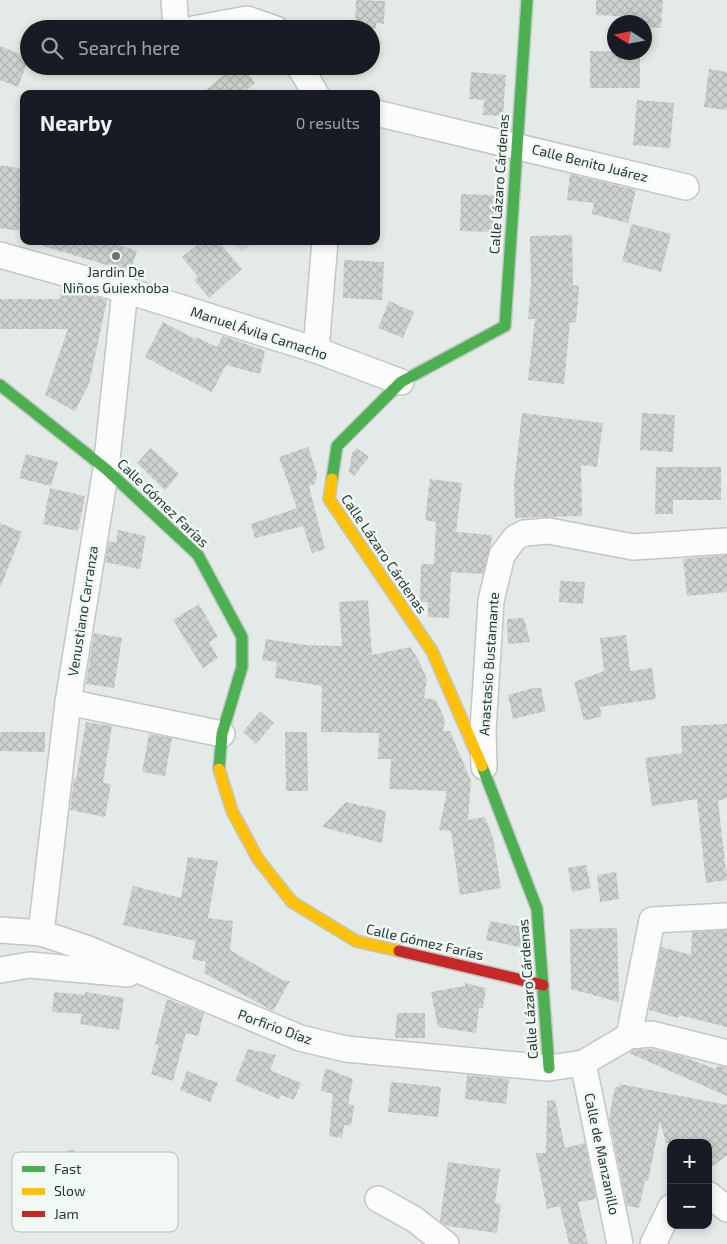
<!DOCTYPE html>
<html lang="en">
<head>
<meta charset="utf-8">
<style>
  :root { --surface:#171b24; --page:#20242c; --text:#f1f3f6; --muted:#9ea1a6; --line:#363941 }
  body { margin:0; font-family:"Exo 2",sans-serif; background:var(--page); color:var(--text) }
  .controls { position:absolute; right:15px; bottom:15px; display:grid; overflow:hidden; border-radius:10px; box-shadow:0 2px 8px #0003 }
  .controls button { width:45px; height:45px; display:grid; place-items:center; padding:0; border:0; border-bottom:1px solid var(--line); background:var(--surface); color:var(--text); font:25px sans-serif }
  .compass { position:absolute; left:607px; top:15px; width:45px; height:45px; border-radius:50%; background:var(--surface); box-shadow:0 2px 8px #0003; rotate:281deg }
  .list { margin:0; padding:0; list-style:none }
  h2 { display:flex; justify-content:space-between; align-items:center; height:65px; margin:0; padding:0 20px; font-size:21px }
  h2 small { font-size:16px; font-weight:400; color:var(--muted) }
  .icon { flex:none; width:28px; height:28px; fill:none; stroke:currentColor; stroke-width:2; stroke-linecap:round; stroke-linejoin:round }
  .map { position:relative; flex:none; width:727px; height:1244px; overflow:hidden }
  .search { position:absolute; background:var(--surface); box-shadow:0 2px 8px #0003; left:20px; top:20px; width:360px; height:55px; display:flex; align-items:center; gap:12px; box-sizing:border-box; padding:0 18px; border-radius:28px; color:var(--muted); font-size:19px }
  .panel { position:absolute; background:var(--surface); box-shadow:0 2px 8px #0003; left:20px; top:90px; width:360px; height:155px; border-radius:10px }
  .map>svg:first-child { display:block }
  .pitch { fill:#cde2d2 }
  .building { fill:url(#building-cross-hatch) }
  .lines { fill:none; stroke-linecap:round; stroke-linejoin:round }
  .street-casing { stroke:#c1c7c4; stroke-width:28 }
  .fast-casing { stroke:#bfc7c4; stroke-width:14 }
  .slow-casing { stroke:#bfc7c4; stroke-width:14 }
  .jam-casing { stroke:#bfc7c4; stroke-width:14 }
  .street { stroke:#fbfcfb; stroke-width:25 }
  .fast { stroke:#4caf50; stroke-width:11 }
  .slow { stroke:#ffc107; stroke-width:11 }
  .jam { stroke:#c62828; stroke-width:11 }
  .poi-dot { fill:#667971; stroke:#f2f8f4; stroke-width:2 }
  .labels { text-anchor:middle; stroke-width:5; stroke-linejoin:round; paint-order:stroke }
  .street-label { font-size:14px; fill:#223c32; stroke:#f2f8f4 }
  .poi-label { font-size:14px; fill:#223c32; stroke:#f2f8f4 }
  .key { fill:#f2f8f4; stroke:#b4c0ba; stroke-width:1 }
  .key-label { font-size:14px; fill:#223c32 }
</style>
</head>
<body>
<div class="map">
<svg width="727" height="1244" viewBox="0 0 727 1244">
  <defs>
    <pattern id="building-cross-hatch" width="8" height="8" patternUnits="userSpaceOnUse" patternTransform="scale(1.25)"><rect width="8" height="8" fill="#cdd2cf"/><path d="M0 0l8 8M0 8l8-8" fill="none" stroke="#b0b5b2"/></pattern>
  </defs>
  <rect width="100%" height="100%" fill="#e4eae7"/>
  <polygon class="pitch" points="232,241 254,241 242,252"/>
  <g class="building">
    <polygon points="356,0 385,1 384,24 376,23 376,29 355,29"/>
    <polygon points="596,0 663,0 661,28 644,27 644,22 633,22 633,17 596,15"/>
    <polygon points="0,46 29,58 18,87 0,80"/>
    <polygon points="590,51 640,52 640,88 590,88"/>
    <polygon points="235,66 242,66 255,83 242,94 201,94"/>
    <polygon points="709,69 727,72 727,110 704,107"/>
    <polygon points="471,72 506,75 503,116 483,115 484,100 469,99"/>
    <polygon points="637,100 674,103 670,148 633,145"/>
    <polygon points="0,165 24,169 24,201 19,231 0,228"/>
    <polygon points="570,174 636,190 628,223 592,214 594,203 567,200"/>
    <polygon points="461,194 497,195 496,232 460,231"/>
    <polygon points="632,224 671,234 661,272 622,261"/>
    <polygon points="572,235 573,285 579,286 576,323 570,322 564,384 528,380 535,319 528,319 531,285 530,236"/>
    <polygon points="44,241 107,241 137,251 130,272 43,246"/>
    <polygon points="202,241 218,241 242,269 209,298 194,280 198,277 182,257"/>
    <polygon points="344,260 384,262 382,300 343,298"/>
    <polygon points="61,288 107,300 89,384 75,411 45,395 68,329 0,329 0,299 60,299"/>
    <polygon points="389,301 414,312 403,338 378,328"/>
    <polygon points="163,322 195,339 196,337 217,347 223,336 265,351 260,374 226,365 212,392 169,370 145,357"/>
    <polygon points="522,413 603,423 597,467 581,465 582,516 515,518 514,483"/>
    <polygon points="642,413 675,415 673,452 640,450"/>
    <polygon points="308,447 317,474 315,484 309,486 325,549 312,553 303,526 255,538 251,524 297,508 279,457"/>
    <polygon points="151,448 179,474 165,490 137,463"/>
    <polygon points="357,448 369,457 354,476 349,472 352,453"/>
    <polygon points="26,454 58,462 51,486 19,478"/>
    <polygon points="656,467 721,467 721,500 673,500 673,514 655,514"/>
    <polygon points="430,479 462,483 456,532 492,535 491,545 483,574 451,572 449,618 428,617 428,602 420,602 421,564 434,564 436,522 425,520"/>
    <polygon points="50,488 85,496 78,531 43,524"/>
    <polygon points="0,523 22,532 1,586 0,586"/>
    <polygon points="118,530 146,536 140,569 105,562 109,541 116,543"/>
    <polygon points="727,555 727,592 687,596 683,559"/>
    <polygon points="560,581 585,582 583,604 559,602"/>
    <polygon points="368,600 372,655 410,647 418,659 427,679 424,698 436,700 445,720 443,731 450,731 471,781 468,820 485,817 493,838 501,888 460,895 451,831 439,830 447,791 389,789 391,759 378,759 379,733 321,732 322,686 275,678 277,662 262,660 266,639 306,645 342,646 339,602"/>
    <polygon points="199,604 218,637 209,642 218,658 203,668 173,620"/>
    <polygon points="524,618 530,642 508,644 507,619"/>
    <polygon points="94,633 122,638 114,688 86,684"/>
    <polygon points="626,635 630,671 652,668 656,699 600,707 602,716 584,721 574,682 604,671 600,638"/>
    <polygon points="533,688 541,688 546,711 513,719 508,695"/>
    <polygon points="260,711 274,723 256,744 243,732"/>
    <polygon points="86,722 112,726 103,783 111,784 105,817 70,810 74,778 76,779"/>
    <polygon points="727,724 727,798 718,801 727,880 706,883 697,799 652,806 645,758 682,753 681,726"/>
    <polygon points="0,732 45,732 45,752 0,751"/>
    <polygon points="285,732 307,732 308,791 286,791"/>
    <polygon points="149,734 172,738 165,776 142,772"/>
    <polygon points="346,802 386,811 382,843 322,827"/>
    <polygon points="188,857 218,861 208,918 233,921 230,950 282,980 290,981 273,1011 204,973 206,962 192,959 196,941 123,925 133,886 181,898"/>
    <polygon points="586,865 591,888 572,892 568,868"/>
    <polygon points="616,872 619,899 600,902 597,875"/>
    <polygon points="490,921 523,927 524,948 486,940"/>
    <polygon points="617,928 619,1002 571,989 570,929"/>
    <polygon points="727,930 727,1027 679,1015 678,1018 649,1010 661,947 691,955 692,932"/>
    <polygon points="465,983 486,988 483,1008 479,1008 476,1033 438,1027 431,992 465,986"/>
    <polygon points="54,992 85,995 85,992 124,998 119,1030 80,1024 82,1014 52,1012"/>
    <polygon points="167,999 204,1013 198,1036 186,1033 173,1081 151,1074 159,1045 155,1044"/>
    <polygon points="397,1013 425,1013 425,1038 395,1038"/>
    <polygon points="248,1049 276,1055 270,1070 301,1083 294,1100 281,1095 279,1099 235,1081"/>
    <polygon points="651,1049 682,1056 715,1069 718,1066 727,1067 727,1096 629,1053 633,1050"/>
    <polygon points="325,1068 353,1079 348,1104 354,1105 351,1126 344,1125 342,1138 329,1136 333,1094 321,1091"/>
    <polygon points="187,1071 218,1083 210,1102 180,1090"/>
    <polygon points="467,1075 509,1079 506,1104 465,1099"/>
    <polygon points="391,1082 441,1087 438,1117 388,1112"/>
    <polygon points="620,1084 727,1105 727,1155 708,1170 708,1143 666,1143 660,1121 648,1181 645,1181 639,1208 627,1206 609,1118 615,1087 619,1087"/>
    <polygon points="555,1100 565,1148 585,1143 596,1199 578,1202 588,1244 569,1244 560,1206 547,1209 536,1153 546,1153 547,1101"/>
    <polygon points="74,1149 81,1169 63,1176 55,1156"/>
    <polygon points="448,1162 500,1169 495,1203 501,1204 497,1233 447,1226 440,1221"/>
  </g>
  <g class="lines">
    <defs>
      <g id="street">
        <polyline points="174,0 176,29"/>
        <polyline points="193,29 247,19 276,29"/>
        <polyline points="299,66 316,94"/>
        <polyline points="376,113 686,187"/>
        <polyline points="0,255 125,290 316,350 401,382"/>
        <polyline points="316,350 325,241"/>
        <polyline points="68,702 222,734"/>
        <polyline points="484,767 483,730 491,601 502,555 515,538 524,533 549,531 633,547 727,541"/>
        <polyline points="0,930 41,933 86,948 300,1038 346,1049 549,1068 583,1063 629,1036 652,1034 727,1053"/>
        <polyline points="41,933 68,702 106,469 125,290"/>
        <polyline points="0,970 30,965 128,974"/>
        <polyline points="629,1036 652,920 727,916"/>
        <polyline points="583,1063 620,1244"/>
        <polyline points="708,1194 727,1209"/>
        <polyline points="378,1199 414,1219 446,1244"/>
        <polyline points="653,1244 671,1207"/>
      </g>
      <g id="fast">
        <polyline points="0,385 106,469 198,555 242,637 242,667 222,734 219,769"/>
        <polyline points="332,479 337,446 401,382 505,326 527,0"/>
        <polyline points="482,766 537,909 549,1068"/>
      </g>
      <g id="slow">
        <polyline points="332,479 329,499 432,651 482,766"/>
        <polyline points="219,769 232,811 258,859 292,902 356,941 399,951"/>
      </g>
      <polyline id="jam" points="399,951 543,985"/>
    </defs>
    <use href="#street" class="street-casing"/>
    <use href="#fast" class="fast-casing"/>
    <use href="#slow" class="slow-casing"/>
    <use href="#jam" class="jam-casing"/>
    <use href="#street" class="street"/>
    <use href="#fast" class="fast"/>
    <use href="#slow" class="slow"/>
    <use href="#jam" class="jam"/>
  </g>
  <circle class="poi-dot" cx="116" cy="256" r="5"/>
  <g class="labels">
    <g class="street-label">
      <text transform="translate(590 163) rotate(14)" y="5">Calle Benito Juárez</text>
      <text transform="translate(499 184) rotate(-86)" y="5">Calle Lázaro Cárdenas</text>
      <text transform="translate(259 333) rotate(18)" y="5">Manuel Ávila Camacho</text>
      <text transform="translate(163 503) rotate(44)" y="5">Calle Gómez Farías</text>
      <text transform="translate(384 554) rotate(56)" y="5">Calle Lázaro Cárdenas</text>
      <text transform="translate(83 611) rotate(-81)" y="5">Venustiano Carranza</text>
      <text transform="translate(489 664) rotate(-86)" y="5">Anastasio Bustamante</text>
      <text transform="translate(425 942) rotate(13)" y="5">Calle Gómez Farías</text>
      <text transform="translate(528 989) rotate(-94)" y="5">Calle Lázaro Cárdenas</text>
      <text transform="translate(275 1027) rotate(20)" y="5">Porfirio Díaz</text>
      <text transform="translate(602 1154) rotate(78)" y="5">Calle de Manzanillo</text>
    </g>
    <g class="poi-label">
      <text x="116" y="277">Jardin De<tspan x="116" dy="16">Niños Guiexhoba</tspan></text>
    </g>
  </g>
  <rect x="12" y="1152" width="166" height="80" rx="8" class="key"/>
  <rect x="22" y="1166" width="23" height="6" fill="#4caf50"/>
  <rect x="22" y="1188" width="23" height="7" fill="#ffc107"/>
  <rect x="22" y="1211" width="23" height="6" fill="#c62828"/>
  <g class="key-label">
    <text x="54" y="1174">Fast</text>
    <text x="54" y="1196">Slow</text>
    <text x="54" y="1219">Jam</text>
  </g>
</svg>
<div class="controls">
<button>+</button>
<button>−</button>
</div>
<svg class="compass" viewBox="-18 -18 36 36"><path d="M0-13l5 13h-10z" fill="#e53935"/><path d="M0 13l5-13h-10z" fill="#9ea1a6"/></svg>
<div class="search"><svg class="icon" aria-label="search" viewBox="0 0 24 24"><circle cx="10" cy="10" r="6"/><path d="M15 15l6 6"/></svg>Search here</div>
<section class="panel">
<h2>Nearby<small>0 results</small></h2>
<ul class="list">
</ul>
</section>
</div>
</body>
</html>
